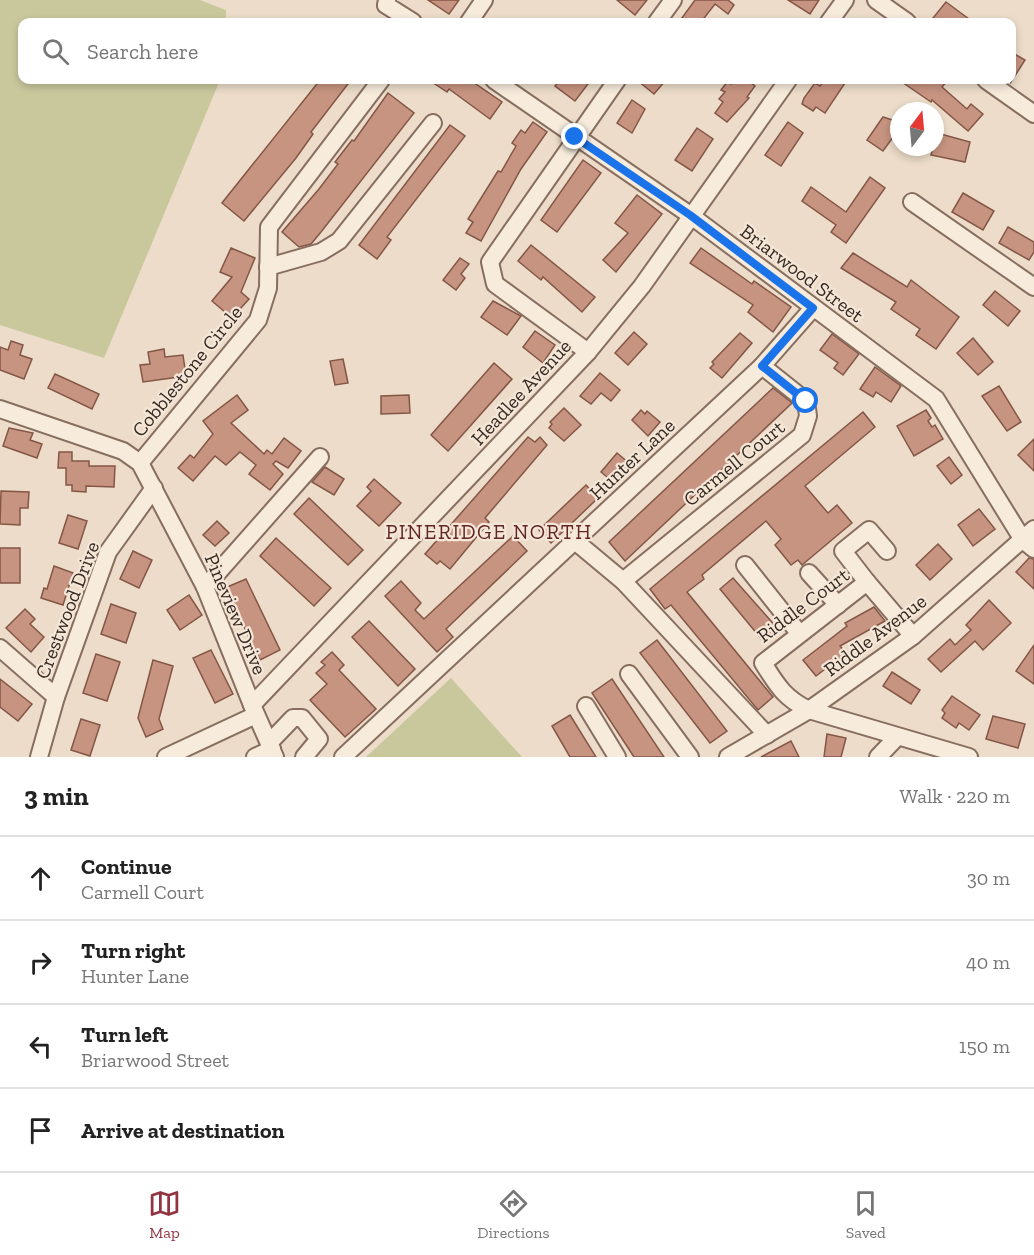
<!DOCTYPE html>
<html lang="en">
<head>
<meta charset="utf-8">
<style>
  :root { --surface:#fff; --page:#f2f2f2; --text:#222; --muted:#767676; --line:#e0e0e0; --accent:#923341 }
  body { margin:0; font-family:"Zilla Slab",serif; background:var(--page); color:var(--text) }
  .compass { position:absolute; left:890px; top:102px; width:54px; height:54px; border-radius:50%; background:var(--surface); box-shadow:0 3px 9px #0003; rotate:16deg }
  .stop { position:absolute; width:18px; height:18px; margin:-14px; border:4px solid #1a73e8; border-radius:50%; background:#fff }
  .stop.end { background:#1a73e8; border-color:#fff; box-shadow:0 2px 6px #0008 }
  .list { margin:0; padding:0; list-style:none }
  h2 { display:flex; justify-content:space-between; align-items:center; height:78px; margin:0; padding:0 24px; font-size:26px }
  h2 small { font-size:20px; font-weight:400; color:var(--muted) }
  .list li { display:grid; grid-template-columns:39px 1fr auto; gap:18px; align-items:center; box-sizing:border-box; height:84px; padding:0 24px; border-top:2px solid var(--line) }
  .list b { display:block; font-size:22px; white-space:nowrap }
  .list p { margin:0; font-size:20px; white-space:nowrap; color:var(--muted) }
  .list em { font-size:20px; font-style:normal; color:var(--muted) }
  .icon { flex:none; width:33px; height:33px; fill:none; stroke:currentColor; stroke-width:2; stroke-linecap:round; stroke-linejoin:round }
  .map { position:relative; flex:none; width:1034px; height:757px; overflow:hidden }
  .search { position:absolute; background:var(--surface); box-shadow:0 3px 9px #0003; left:18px; right:18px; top:18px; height:66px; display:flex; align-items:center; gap:15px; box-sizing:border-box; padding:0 21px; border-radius:12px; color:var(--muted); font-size:22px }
  .sheet { height:414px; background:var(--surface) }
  nav { display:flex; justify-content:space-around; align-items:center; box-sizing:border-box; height:84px; border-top:2px solid var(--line); background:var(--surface); font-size:16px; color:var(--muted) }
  nav a { display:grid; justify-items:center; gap:3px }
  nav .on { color:var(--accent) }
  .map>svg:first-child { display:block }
  .green { fill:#c9c89d }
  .building { fill:#c79481; stroke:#845646; stroke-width:1.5 }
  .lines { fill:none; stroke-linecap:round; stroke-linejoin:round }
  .minor-casing { stroke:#876e5f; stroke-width:20 }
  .minor { stroke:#f7ebdc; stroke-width:16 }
  .route { stroke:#1a73e8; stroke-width:8 }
  .labels { text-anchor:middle; stroke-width:4.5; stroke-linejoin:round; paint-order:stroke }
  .street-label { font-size:20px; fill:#382921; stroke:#f4e7d8 }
  .neighbourhood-label { font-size:21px; letter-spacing:1.5px; fill:#622724; stroke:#f4e7d8 }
</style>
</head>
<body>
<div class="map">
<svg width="1034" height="757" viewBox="0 0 1034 757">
  <rect width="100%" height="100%" fill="#ecdcc9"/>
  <g class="green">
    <polygon points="0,0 200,0 226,10 226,22 22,22 22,80 220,80 104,358 0,325"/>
    <polygon points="451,678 522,757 366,757"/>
  </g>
  <g class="building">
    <polygon points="428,0 459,0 449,14"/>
    <polygon points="617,0 647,0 635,15"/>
    <polygon points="695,0 728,0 734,5 728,14 715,4 701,22 679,22"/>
    <polygon points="788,0 819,0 810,14"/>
    <polygon points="946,2 973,22 939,22 933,18"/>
    <polygon points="1011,52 1025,60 1011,82"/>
    <polygon points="320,80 351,80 311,132 313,134 296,158 244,221 222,203"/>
    <polygon points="429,80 470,80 502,102 490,119 449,89 447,92"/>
    <polygon points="560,80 591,80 575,101 555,86"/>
    <polygon points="637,80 666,80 654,94"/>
    <polygon points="734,80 747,80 755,86 747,97 749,98 727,122 715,113 723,102 719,99 725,92 721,90 728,81 731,84"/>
    <polygon points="824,80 847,80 825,113 816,107 813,111 802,104 804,98 815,83 820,86"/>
    <polygon points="899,80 948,80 942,87 967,109 971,104 983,114 968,131 932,100 931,102"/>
    <polygon points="388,93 414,113 321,232 311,244 299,247 282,232 319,189 338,164 335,162 352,140 354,141"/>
    <polygon points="632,100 645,109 632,133 617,123"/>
    <polygon points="883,117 899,122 899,129 883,151 867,140"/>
    <polygon points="533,122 547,132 521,169 481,241 466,233 473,222 468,219 498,171 501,172 516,146 512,143 521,130 525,133"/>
    <polygon points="788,122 803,133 781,166 765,155"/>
    <polygon points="450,125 465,136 387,237 391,240 377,259 359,245"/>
    <polygon points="697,128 713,139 692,171 675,160"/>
    <polygon points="937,133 970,142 965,162 931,155"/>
    <polygon points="583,160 601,173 557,232 541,220"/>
    <polygon points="870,177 885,188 846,243 831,232 836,225 802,201 811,187 846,212"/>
    <polygon points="963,193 994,211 983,230 952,212"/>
    <polygon points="637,195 662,214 616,272 603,260 628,233 615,223"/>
    <polygon points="1008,227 1034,242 1034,252 1029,260 999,243"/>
    <polygon points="531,245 595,297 582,312 543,277 541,280 518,261"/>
    <polygon points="231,248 255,258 241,292 249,299 232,318 212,301 232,277 220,272"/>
    <polygon points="701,248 752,284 754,281 791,307 773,332 748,312 753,305 690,263"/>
    <polygon points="853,253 907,287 911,280 959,317 936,349 916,335 920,329 891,309 896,302 841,268"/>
    <polygon points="460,258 469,264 461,274 465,278 456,290 443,280"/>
    <polygon points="995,291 1020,311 1008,326 983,305"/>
    <polygon points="493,301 521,316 507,335 481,317"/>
    <polygon points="535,331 555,345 543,363 523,347"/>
    <polygon points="634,332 647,344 628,365 615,353"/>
    <polygon points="740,333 752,343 722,378 710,368 714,364 712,362"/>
    <polygon points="832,334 859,354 843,375 834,368 838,363 820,350"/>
    <polygon points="973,338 993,362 978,375 957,353"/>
    <polygon points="11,341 23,345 20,355 32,359 24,379 0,370 0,347 8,350"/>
    <polygon points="164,349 165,357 183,355 186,376 143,382 140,365 150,364 148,352"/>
    <polygon points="343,359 348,383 335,385 330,361"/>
    <polygon points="494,363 512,379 448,451 431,435"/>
    <polygon points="875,367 901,386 891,402 876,392 873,397 860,389"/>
    <polygon points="600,373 620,390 611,401 601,393 591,404 580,396"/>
    <polygon points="55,374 99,394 92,409 48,388"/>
    <polygon points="999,386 1021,422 1007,431 982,396"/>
    <polygon points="773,388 792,403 625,561 609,542"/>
    <polygon points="237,395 248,410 231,423 264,454 267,450 272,454 284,438 301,451 288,468 276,461 273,464 283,474 270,490 249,474 256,465 240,452 226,465 215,456 193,481 178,468 190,455 194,458 213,434 203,421"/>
    <polygon points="409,395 410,413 381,414 381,396"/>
    <polygon points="564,408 581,425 564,441 549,428 552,424 550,422"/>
    <polygon points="641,410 645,414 647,411 660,422 648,436 632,420"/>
    <polygon points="926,410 931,418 928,421 932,427 935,425 943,439 914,456 897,426"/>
    <polygon points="863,412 875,427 805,486 828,513 837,505 852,523 802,565 798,560 791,565 775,545 781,539 766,521 702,575 704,579 687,592 773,697 758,710 671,605 665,609 650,589"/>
    <polygon points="9,428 33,433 30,440 42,444 37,458 3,446"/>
    <polygon points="528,437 535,442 540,437 547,445 485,518 489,522 450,569 440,561 437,564 425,554"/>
    <polygon points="1034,439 1034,471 1018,455"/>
    <polygon points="59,452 72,452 72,461 89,461 89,466 115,466 114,487 86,486 86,492 72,491 72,485 66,485 66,468 58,468"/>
    <polygon points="617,453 629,463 613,482 601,472"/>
    <polygon points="949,457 962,475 951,484 937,466"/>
    <polygon points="325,467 344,479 334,495 312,482"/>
    <polygon points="374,479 401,503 379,526 357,506 371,491 367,487"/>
    <polygon points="586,485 598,498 551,543 539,530"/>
    <polygon points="1,491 29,492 28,508 20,508 20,525 0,524"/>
    <polygon points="309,498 363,550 348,565 294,514"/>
    <polygon points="979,509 995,529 973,546 958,525"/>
    <polygon points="68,515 87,521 78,549 59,543"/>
    <polygon points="217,521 229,533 215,546 203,535"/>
    <polygon points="513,536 527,551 446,629 453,637 437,652 385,596 401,581 421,603 415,610 424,619"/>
    <polygon points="276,538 331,588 314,606 260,556"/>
    <polygon points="938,544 952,559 930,580 916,565"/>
    <rect x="0" y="548" width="20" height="35"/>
    <polygon points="133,551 152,560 139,588 120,579"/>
    <polygon points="1029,558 1034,559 1034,589 1016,572"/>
    <polygon points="54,566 73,573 63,605 41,598 44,588 47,589"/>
    <polygon points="733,578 778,629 763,641 720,589"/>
    <polygon points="246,579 280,650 260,660 225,588"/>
    <polygon points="189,595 202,615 180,630 167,610"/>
    <polygon points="989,600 1011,623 983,650 975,641 941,672 928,659 950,639 955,645 971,630 966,625"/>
    <polygon points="111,604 136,613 126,643 101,634"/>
    <polygon points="874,607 885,621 840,646 846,653 816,676 803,660 847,626 845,623"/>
    <polygon points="25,609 35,619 30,624 44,637 31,652 6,628"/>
    <polygon points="369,621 415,669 398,686 352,637"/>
    <polygon points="657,640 727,731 710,743 640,653"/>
    <polygon points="1034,645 1034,684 1016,671"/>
    <polygon points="211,650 233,694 215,703 193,658"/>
    <polygon points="332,652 344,665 339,670 376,709 345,737 310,700 327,684 316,673 325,665 321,662"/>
    <polygon points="96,654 120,662 107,701 83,693"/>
    <polygon points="153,660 173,666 159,719 163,729 146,737 138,718"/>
    <polygon points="892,672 920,690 911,704 883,686"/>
    <polygon points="0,679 32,704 18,721 0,707"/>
    <polygon points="612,679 664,757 634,757 592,693"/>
    <polygon points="952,696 980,715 969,730 959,723 956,728 942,718 945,713 942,710"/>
    <polygon points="570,715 596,757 570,757 552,726"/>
    <polygon points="993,716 1025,724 1018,748 986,739"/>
    <polygon points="81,719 100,725 90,756 71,750"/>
    <polygon points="827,734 846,738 841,757 824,757"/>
    <polygon points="791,741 799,757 761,757"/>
  </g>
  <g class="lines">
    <defs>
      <g id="minor">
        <polyline points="387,0 386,5 413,22"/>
        <polyline points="876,0 907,22"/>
        <polyline points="469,22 484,0"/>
        <polyline points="657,22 673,0"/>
        <polyline points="829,22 845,0"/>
        <polyline points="494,80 690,215 936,399 1023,540 1034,549"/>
        <polyline points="986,80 1034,114"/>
        <polyline points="912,202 1034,287"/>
        <polyline points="268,267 321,252 339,241 433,123"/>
        <polyline points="588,352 495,284 490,262 617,80"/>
        <polyline points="0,409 123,451 140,463 205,587 252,705 275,757"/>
        <polyline points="140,463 258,320 268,288 269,227 381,80"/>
        <polyline points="575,541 623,581 767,735"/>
        <polyline points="745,565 799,633"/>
        <polyline points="809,573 838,605"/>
        <polyline points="623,581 802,435 808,416 806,401 762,366"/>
        <polyline points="867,582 843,551 869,530 887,551"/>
        <polyline points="205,587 320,457"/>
        <path d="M913 636 867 582 763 663C777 685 784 698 809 710L969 757"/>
        <polyline points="0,648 56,697"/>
        <polyline points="629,674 690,757"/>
        <polyline points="252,705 588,352 642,286 788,80"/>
        <polyline points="586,706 617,757"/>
        <polyline points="269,743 293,718 302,718 319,739 304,757"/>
        <polyline points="39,757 56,697 108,552 154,488"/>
        <polyline points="166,757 256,715"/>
        <polyline points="255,757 272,749"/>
        <polyline points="343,757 762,366 813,308"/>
        <polyline points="728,757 809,710 913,636 1034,529"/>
        <polyline points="878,757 897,737"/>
      </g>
    </defs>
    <use href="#minor" class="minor-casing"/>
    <use href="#minor" class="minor"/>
  </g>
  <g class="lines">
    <polyline class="route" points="575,137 690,215 813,308 762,366 806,401"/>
  </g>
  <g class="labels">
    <g class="street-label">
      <text transform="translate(802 273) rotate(37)" y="7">Briarwood Street</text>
      <text transform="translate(187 371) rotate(-51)" y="7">Cobblestone Circle</text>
      <text transform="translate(521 392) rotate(-47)" y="7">Headlee Avenue</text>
      <text transform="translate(632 459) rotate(-43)" y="7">Hunter Lane</text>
      <text transform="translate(734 463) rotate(-39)" y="7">Carmell Court</text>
      <text transform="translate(803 605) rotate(-37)" y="7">Riddle Court</text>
      <text transform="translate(67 610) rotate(-69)" y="7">Crestwood Drive</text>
      <text transform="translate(236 614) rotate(67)" y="7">Pineview Drive</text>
      <text transform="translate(875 635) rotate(-37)" y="7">Riddle Avenue</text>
    </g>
    <g class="neighbourhood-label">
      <text x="489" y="539">PINERIDGE NORTH</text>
    </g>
  </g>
</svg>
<svg class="compass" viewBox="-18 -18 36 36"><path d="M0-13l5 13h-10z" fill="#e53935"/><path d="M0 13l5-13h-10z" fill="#767676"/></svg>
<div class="stop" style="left:806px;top:401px"></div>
<div class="stop end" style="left:575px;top:137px"></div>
<div class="search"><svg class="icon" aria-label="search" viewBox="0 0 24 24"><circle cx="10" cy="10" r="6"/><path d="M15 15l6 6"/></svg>Search here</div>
</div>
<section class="sheet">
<h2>3 min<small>Walk · 220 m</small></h2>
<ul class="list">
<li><svg class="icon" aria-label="ahead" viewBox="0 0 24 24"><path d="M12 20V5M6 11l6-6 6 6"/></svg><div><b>Continue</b><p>Carmell Court</p></div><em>30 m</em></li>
<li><svg class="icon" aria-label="right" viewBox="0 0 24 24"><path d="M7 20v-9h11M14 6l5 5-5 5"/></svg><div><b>Turn right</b><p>Hunter Lane</p></div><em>40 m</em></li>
<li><svg class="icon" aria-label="left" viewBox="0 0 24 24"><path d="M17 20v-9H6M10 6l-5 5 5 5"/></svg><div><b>Turn left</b><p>Briarwood Street</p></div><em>150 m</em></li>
<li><svg class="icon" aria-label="arrive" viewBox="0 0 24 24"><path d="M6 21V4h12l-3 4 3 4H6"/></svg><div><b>Arrive at destination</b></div></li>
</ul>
</section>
<nav>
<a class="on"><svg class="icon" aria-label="map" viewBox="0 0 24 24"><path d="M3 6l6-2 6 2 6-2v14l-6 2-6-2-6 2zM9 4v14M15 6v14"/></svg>Map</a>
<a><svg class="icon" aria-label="directions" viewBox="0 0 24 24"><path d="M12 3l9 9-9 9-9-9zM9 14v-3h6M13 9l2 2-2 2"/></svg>Directions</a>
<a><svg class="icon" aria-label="saved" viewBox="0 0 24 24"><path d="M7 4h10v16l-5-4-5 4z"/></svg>Saved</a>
</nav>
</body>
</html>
